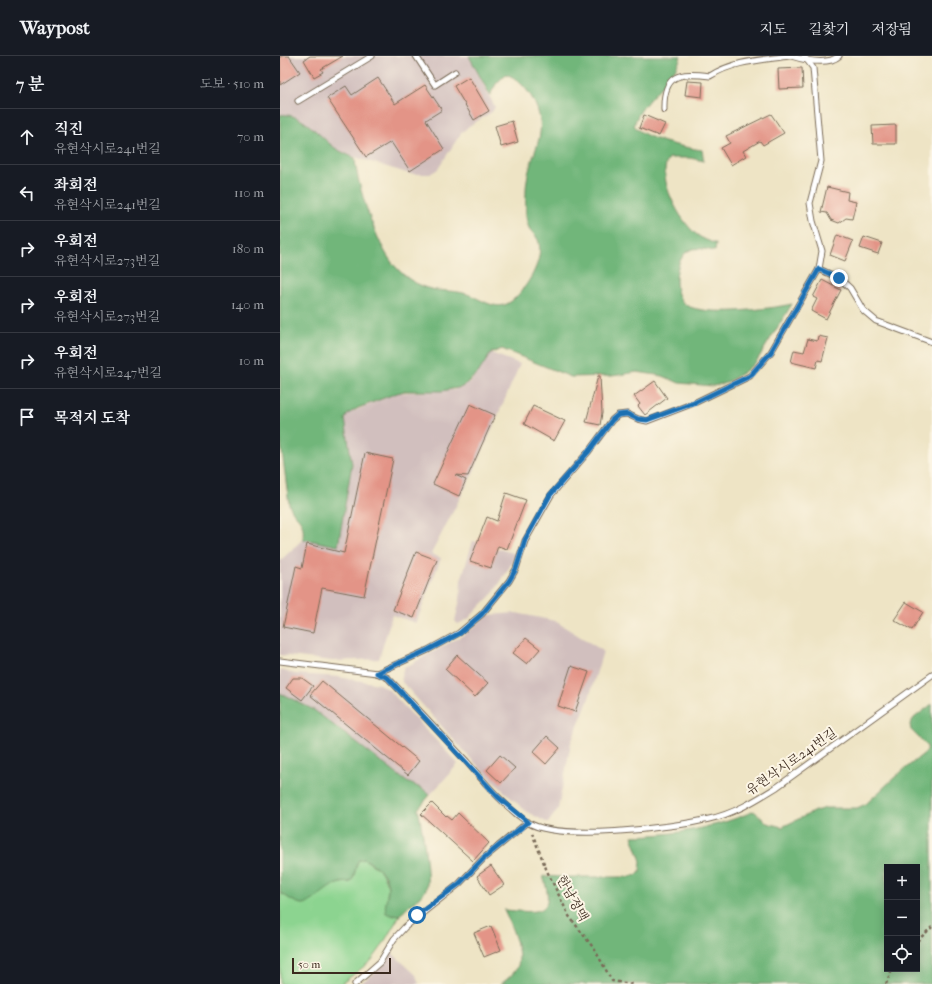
<!DOCTYPE html>
<html lang="ko">
<head>
<meta charset="utf-8">
<style>
  :root { --surface:#171b24; --page:#20242c; --text:#f1f3f6; --muted:#9ea1a6; --line:#363941 }
  body { margin:0; font-family:"IM FELL French Canon","Noto Serif KR",serif; background:var(--page); color:var(--text) }
  .controls { position:absolute; right:12px; bottom:12px; display:grid; overflow:hidden; border-radius:0px; box-shadow:0 2px 10px #0003 }
  .controls button { width:36px; height:36px; display:grid; place-items:center; padding:0; border:0; border-bottom:1px solid var(--line); background:var(--surface); color:var(--text); font:20px sans-serif }
  .scale { position:absolute; left:12px; bottom:10px; width:99px; box-sizing:border-box; padding-left:4px; border:2px solid #3b2a1e; border-top:0; font-size:11px; line-height:14px; white-space:nowrap; color:#3b2a1e; -webkit-text-stroke:3px #fcf5e5; paint-order:stroke }
  .stop { position:absolute; width:12px; height:12px; margin:-9px; border:3px solid #1f6fb2; border-radius:50%; background:#fff }
  .stop.end { background:#1f6fb2; border-color:#fff; box-shadow:0 1px 4px #0008 }
  .list { margin:0; padding:0; list-style:none }
  h2 { display:flex; justify-content:space-between; align-items:center; height:52px; margin:0; padding:0 16px; font-size:17px }
  h2 small { font-size:13px; font-weight:400; color:var(--muted) }
  .list li { display:grid; grid-template-columns:26px 1fr auto; gap:12px; align-items:center; box-sizing:border-box; height:56px; padding:0 16px; border-top:1px solid var(--line) }
  .list b { display:block; font-size:15px; white-space:nowrap }
  .list p { margin:0; font-size:13px; white-space:nowrap; color:var(--muted) }
  .list em { font-size:13px; font-style:normal; color:var(--muted) }
  .icon { flex:none; width:22px; height:22px; fill:none; stroke:currentColor; stroke-width:2; stroke-linecap:round; stroke-linejoin:round }
  .map { position:relative; flex:none; width:652px; height:928px; overflow:hidden }
  header { display:flex; align-items:center; gap:24px; box-sizing:border-box; height:56px; padding:0 20px; background:var(--surface); border-bottom:1px solid var(--line) }
  header strong { font-size:19px }
  nav { display:flex; gap:22px; margin-inline-start:auto; font-size:14px }
  main { display:flex }
  aside { flex:1; background:var(--surface) }
  .map>svg:first-child { display:block }
  .industrial { fill:#d1bfbe }
  .green { fill:#8cd490; stroke:#647f57 }
  .forest { fill:#71b67a; stroke:#56704c; fill-rule:evenodd }
  .building { fill:#e39487 }
  .lines { fill:none; stroke-linecap:round; stroke-linejoin:round }
  .lane-casing { stroke:#7a6b58; stroke-width:7 }
  .path { stroke:#7a6b58; stroke-width:2.5; stroke-dasharray:3 3; stroke-linecap:butt }
  .lane { stroke:#fff; stroke-width:5 }
  .route { stroke:#1f6fb2; stroke-width:5 }
  .labels { text-anchor:middle; stroke-width:4; stroke-linejoin:round; paint-order:stroke }
  .street-label { font-size:13px; fill:#3b2a1e; stroke:#fcf5e5 }
</style>
</head>
<body>
<header>
<strong>Waypost</strong>
<nav><a>지도</a><a>길찾기</a><a>저장됨</a></nav>
</header>
<main>
<aside>
<h2>7 분<small>도보 · 510 m</small></h2>
<ul class="list">
<li><svg class="icon" aria-label="ahead" viewBox="0 0 24 24"><path d="M12 20V5M6 11l6-6 6 6"/></svg><div><b>직진</b><p>유현삭시로241번길</p></div><em>70 m</em></li>
<li><svg class="icon" aria-label="left" viewBox="0 0 24 24"><path d="M17 20v-9H6M10 6l-5 5 5 5"/></svg><div><b>좌회전</b><p>유현삭시로241번길</p></div><em>110 m</em></li>
<li><svg class="icon" aria-label="right" viewBox="0 0 24 24"><path d="M7 20v-9h11M14 6l5 5-5 5"/></svg><div><b>우회전</b><p>유현삭시로273번길</p></div><em>180 m</em></li>
<li><svg class="icon" aria-label="right" viewBox="0 0 24 24"><path d="M7 20v-9h11M14 6l5 5-5 5"/></svg><div><b>우회전</b><p>유현삭시로273번길</p></div><em>140 m</em></li>
<li><svg class="icon" aria-label="right" viewBox="0 0 24 24"><path d="M7 20v-9h11M14 6l5 5-5 5"/></svg><div><b>우회전</b><p>유현삭시로247번길</p></div><em>10 m</em></li>
<li><svg class="icon" aria-label="arrive" viewBox="0 0 24 24"><path d="M6 21V4h12l-3 4 3 4H6"/></svg><div><b>목적지 도착</b></div></li>
</ul>
</aside>
<div class="map">
<svg width="652" height="928" viewBox="0 0 652 928">
  <rect width="100%" height="100%" fill="#fcf5e5"/>
  <filter id="ink" filterUnits="userSpaceOnUse"><feTurbulence type="fractalNoise" baseFrequency=".025" numOctaves="2"/><feDisplacementMap in="SourceGraphic" scale="8" xChannelSelector="R" yChannelSelector="G"/><feConvolveMatrix kernelMatrix="1 2 1 2 8 2 1 2 1" color-interpolation-filters="sRGB"/></filter>
  <filter id="wash" filterUnits="userSpaceOnUse"><feTurbulence type="fractalNoise" baseFrequency=".012" numOctaves="4" result="noise"/><feDisplacementMap in="SourceGraphic" scale="16" xChannelSelector="R" yChannelSelector="G"/><feGaussianBlur stdDeviation="0.9" result="paint"/><feColorMatrix in="noise" values="0 0 0 0 0 0 0 0 0 0 0 0 0 0 0 0 0 1.4 0 .05"/><feComposite in="paint" operator="in"/></filter>
  <g filter="url(#wash)">
    <rect width="100%" height="100%" fill="#eee4c5"/>
    <g class="industrial">
      <polygon points="0,0 189,0 215,51 212,56 189,70 181,77 158,113 150,118 130,118 65,98 56,93 31,71 13,60 0,59"/>
      <polygon points="211,297 240,308 194,415 151,498 161,502 136,567 112,559 99,603 53,605 0,599 0,505 23,483 58,490 72,408 65,363 67,358 117,337 174,334 190,326"/>
      <polygon points="193,485 236,498 228,514 214,536 188,563 178,568 175,565 180,543 181,524"/>
      <polygon points="236,557 275,565 323,595 309,642 291,687 278,753 268,767 247,756 229,740 192,704 122,626 121,619 124,612 185,578 208,559"/>
      <polygon points="0,614 15,618 58,621 99,628 108,633 178,708 150,739 143,733 127,726 34,654 0,637"/>
      <polygon points="111,896 136,919 139,928 80,928 102,910"/>
    </g>
    <path class="green" d="M84 803 100 814 105 823 108 831 107 840 113 860 120 859 100 893 91 905 61 928H0V837C6 839 11 845 17 846 31 849 36 838 47 832 54 828 63 826 71 826 76 819 74 811 79 804Z"/>
    <g class="forest">
      <path d="M189 0H401C394 26 362 42 354 69 361 83 407 92 422 94L424 105 410 102H389C375 121 400 165 416 178 422 183 429 185 436 188L435 195C427 194 416 190 408 195 394 204 391 240 406 249 426 261 489 253 512 248L476 306 464 316 446 327 433 330 399 327 383 320 357 316 332 320 291 321 222 293 211 297 198 317 182 331 162 335H125L117 337 78 352 68 358 65 363 72 408 58 490 23 483C25 460 16 466 9 448L0 380V59C22 56 39 80 55 92 61 96 68 99 75 102 76 127 97 190 114 209 121 217 130 225 140 229 154 237 172 233 187 238 204 244 218 258 234 243 247 231 263 206 259 187 258 181 252 177 249 172 244 161 246 144 246 133 248 95 274 79 251 40 245 31 237 22 226 18L216 28 210 39Z"/>
      <path d="M0 637 34 654 127 726 143 733 150 739 138 753C141 767 152 825 145 835 141 841 134 846 129 850 121 859 117 862 106 857 104 847 108 841 108 832 108 818 95 809 84 803L79 804C74 811 76 819 71 826 45 825 38 847 23 848 15 848 7 840 0 837Z"/>
      <path d="M652 648V928H221C227 923 233 919 237 912 244 897 230 868 224 854 257 856 277 862 263 820L283 821H348L356 819 360 815 361 805 352 780C394 779 436 772 474 755L487 767 502 771 535 755 546 752H577L586 748 615 721 647 695V690L631 674 630 668 634 662ZM607 811H637V913H607Z"/>
    </g>
    <g id="blocks">
      <g class="building">
        <polygon points="0,0 9,0 20,16 0,29"/>
        <polygon points="30,0 63,0 41,13 43,16 34,21 24,4"/>
        <polygon points="522,12 523,32 499,33 498,13"/>
        <polygon points="189,21 209,55 194,64 174,30"/>
        <polygon points="98,22 115,48 145,29 162,54 146,64 164,93 130,115 111,86 86,101 47,42 66,30 72,39"/>
        <polygon points="407,25 423,26 422,41 405,39"/>
        <polygon points="491,58 504,77 483,89 480,85 463,95 466,100 451,109 441,92 450,87 446,80"/>
        <polygon points="364,59 385,68 379,80 359,72"/>
        <polygon points="232,65 238,86 221,91 215,70"/>
        <polygon points="616,69 616,88 593,88 592,70"/>
        <polygon points="547,131 568,136 567,144 576,146 572,163 566,162 559,167 551,164 547,157 541,156"/>
        <polygon points="557,179 573,185 565,205 550,199"/>
        <polygon points="584,181 602,187 598,198 580,192"/>
        <polygon points="542,224 561,234 546,263 531,255 537,243 533,241"/>
        <polygon points="538,280 548,282 542,305 538,304 536,312 511,306 514,294 524,296 528,283 537,285"/>
        <polygon points="318,320 320,320 322,357 320,369 306,366"/>
        <polygon points="375,325 387,342 365,359 358,350 360,348 354,340"/>
        <polygon points="190,348 215,359 188,420 175,419 186,424 179,440 153,428"/>
        <polygon points="253,350 285,365 274,385 244,368"/>
        <polygon points="85,397 113,403 84,540 42,532 33,577 3,571 16,510 22,512 27,488 64,497"/>
        <polygon points="226,437 246,444 227,493 218,490 211,512 190,505 207,461 217,465"/>
        <polygon points="136,496 157,504 134,562 113,554"/>
        <polygon points="626,546 643,556 632,574 614,564"/>
        <polygon points="246,582 260,593 247,608 233,597"/>
        <polygon points="177,599 208,627 195,641 165,613"/>
        <polygon points="291,610 309,616 295,656 278,650"/>
        <polygon points="13,622 22,622 33,630 22,644 6,632"/>
        <polygon points="42,625 139,705 128,719 30,639"/>
        <polygon points="267,680 280,692 266,708 253,696"/>
        <polygon points="220,699 235,712 221,727 207,714"/>
        <polygon points="152,747 166,761 167,760 172,764 178,757 209,787 193,805 141,758"/>
        <polygon points="211,810 224,829 209,839 197,820"/>
        <polygon points="211,870 221,894 204,901 194,877"/>
      </g>
    </g>
  </g>
  <g filter="url(#ink)">
    <use href="#blocks" fill-opacity="0" stroke="#7a6b58" stroke-width="1"/>
    <g class="lines">
      <defs>
        <g id="lane">
          <polyline points="136,0 155,29 175,16"/>
          <path d="M511 0C524 4 547 10 559 0"/>
          <polyline points="18,45 92,0"/>
          <path d="M384 54C383 18 399 16 430 20 453 5 482 4 509 0"/>
          <polyline points="539,213 559,222 570,232 583,254 596,265 652,286"/>
          <path d="M0 605 97 617 108 622C135 650 161 678 187 706 205 727 224 750 247 766 278 786 392 772 429 763 454 758 476 744 497 731L652 619"/>
          <polyline points="97,617 148,594 179,577 202,558 229,525 236,513 245,485 271,439 309,395 332,364 338,359 347,358 358,363 367,365 414,347 470,320 491,296 539,213 542,195 533,165 530,147 541,105 533,12 524,0"/>
          <polyline points="75,928 100,906 114,883 125,871 179,828 204,802 248,766"/>
        </g>
      </defs>
      <use href="#lane" class="lane-casing"/>
      <g class="path">
        <polyline points="252,777 267,815 289,860 315,894 332,925 352,928"/>
        <polyline points="637,885 652,871"/>
        <polyline points="606,928 612,913"/>
      </g>
      <use href="#lane" class="lane"/>
    </g>
  </g>
  <g class="lines" filter="url(#ink)">
    <polyline class="route" points="137,859 179,828 204,802 248,766 218,741 108,622 97,617 148,594 180,577 202,558 229,525 236,513 245,484 270,439 309,395 332,364 338,359 347,358 358,363 367,364 414,347 470,320 491,296 539,213 559,222"/>
  </g>
  <g class="labels">
    <g class="street-label">
      <text transform="translate(511 705) rotate(-35)" y="5">유현삭시로241번길</text>
      <text transform="translate(293 842) rotate(61)" y="5">한남정맥</text>
    </g>
  </g>
</svg>
<div class="controls">
<button>+</button>
<button>−</button>
<button><svg class="icon" aria-label="locate" viewBox="0 0 24 24"><circle cx="12" cy="12" r="6"/><path d="M12 2v4M12 18v4M2 12h4M18 12h4"/></svg></button>
</div>
<div class="scale">50 m</div>
<div class="stop" style="left:137px;top:859px"></div>
<div class="stop end" style="left:559px;top:222px"></div>
</div>
</main>
</body>
</html>
